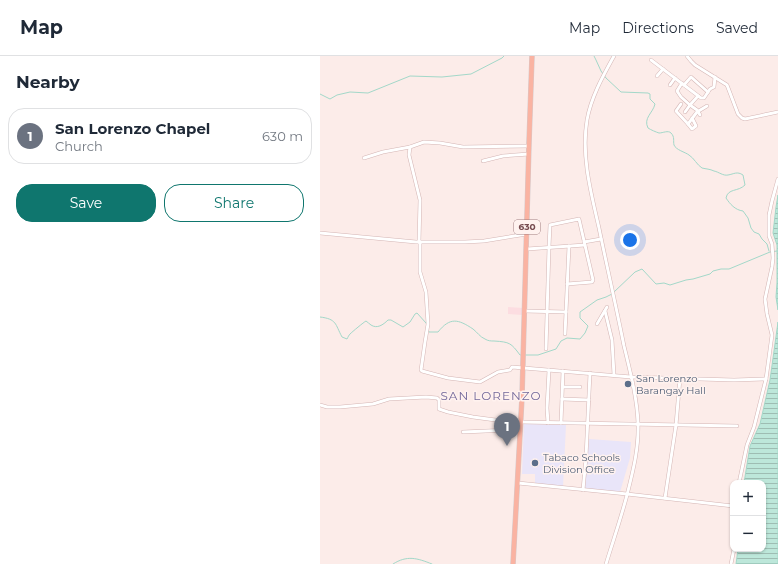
<!DOCTYPE html>
<html lang="en">
<head>
<meta charset="utf-8">
<style>
  :root { --surface:#fff; --page:#f2f2f3; --text:#1f2937; --muted:#747a83; --line:#e0e1e3; --accent:#0f766e }
  body { margin:0; font-family:Montserrat,sans-serif; background:var(--page); color:var(--text) }
  .controls { position:absolute; right:12px; bottom:12px; display:grid; overflow:hidden; border-radius:8px; box-shadow:0 1px 3px #0004 }
  .controls button { width:36px; height:36px; display:grid; place-items:center; padding:0; border:0; border-bottom:1px solid var(--line); background:var(--surface); color:var(--text); font:20px sans-serif }
  .you { position:absolute; left:310px; top:184px; width:14px; height:14px; margin:-10px; border:3px solid #fff; border-radius:50%; background:#1a73e8; box-shadow:0 0 0 6px #1a73e833 }
  .badge { display:grid; place-items:center; width:26px; height:26px; border-radius:50%; background:var(--accent); color:#fff; font-size:13px; font-weight:700 }
  .pin { position:absolute; translate:-50% -33px; filter:drop-shadow(0 1px 2px #0008) }
  .pin::after { content:''; position:absolute; top:21px; width:14px; height:12px; background:inherit; clip-path:polygon(0 0,100% 0,50% 100%) }
  .list { margin:0; padding:0; list-style:none }
  h2 { display:flex; justify-content:space-between; align-items:center; height:52px; margin:0; padding:0 16px; font-size:17px }
  h2 small { font-size:13px; font-weight:400; color:var(--muted) }
  .list li { display:grid; grid-template-columns:26px 1fr auto; gap:12px; align-items:center; box-sizing:border-box; height:56px; margin:0 8px 8px; padding:0 8px; border:1px solid var(--line); border-radius:16px }
  .list b { display:block; font-size:15px; white-space:nowrap }
  .list p { margin:0; font-size:13px; white-space:nowrap; color:var(--muted) }
  .list em { font-size:13px; font-style:normal; color:var(--muted) }
  .actions { display:flex; gap:8px; padding:12px 16px }
  .actions a { flex:1; padding:9px 0; border:1px solid var(--accent); border-radius:16px; text-align:center; font-size:14px; color:var(--accent) }
  .actions .main { background:var(--accent); color:#fff }
  .map { position:relative; flex:none; width:458px; height:508px; overflow:hidden }
  header { display:flex; align-items:center; gap:24px; box-sizing:border-box; height:56px; padding:0 20px; background:var(--surface); border-bottom:1px solid var(--line) }
  header strong { font-size:19px }
  nav { display:flex; gap:22px; margin-inline-start:auto; font-size:14px }
  main { display:flex }
  aside { flex:1; background:var(--surface) }
  .map>svg:first-child { display:block }
  .commercial { fill:#fcdde1 }
  .education { fill:#e9e5f9 }
  .water { fill:url(#water-rules); stroke:#a3d8c9 }
  .lines { fill:none; stroke-linecap:round; stroke-linejoin:round }
  .stream { stroke:#a3d8c9; stroke-width:1 }
  .minor-casing { stroke:#d4b5b4; stroke-width:4 }
  .primary-casing { stroke:#d6c9ca; stroke-width:5.5 }
  .minor { stroke:#fff; stroke-width:3 }
  .primary { stroke:#fab3a2; stroke-width:4.5 }
  .service-dot { fill:#5c6f8a; stroke:#fff2ef; stroke-width:1.5 }
  .labels { text-anchor:middle; stroke-width:3; stroke-linejoin:round; paint-order:stroke }
  .shield { fill:#fff2ef; stroke:#a07e80; stroke-width:1 }
  .shield-label { font-size:9px; font-weight:bold; fill:#774c50 }
  .service-label { font-size:10px; fill:#4e5e75; stroke:#fff2ef; text-anchor:start }
  .quarter-label { font-size:12px; letter-spacing:1px; fill:#73689a; stroke:#fff2ef }
</style>
</head>
<body>
<header>
<strong>Map</strong>
<nav><a>Map</a><a>Directions</a><a>Saved</a></nav>
</header>
<main>
<aside>
<h2>Nearby<small></small></h2>
<ul class="list">
<li><span class="badge" style="background:#6b7280">1</span><div><b>San Lorenzo Chapel</b><p>Church</p></div><em>630 m</em></li>
</ul>
<div class="actions"><a class="main">Save</a><a>Share</a></div>
</aside>
<div class="map">
<svg width="458" height="508" viewBox="0 0 458 508">
  <defs>
    <pattern id="water-rules" width="6" height="5" patternUnits="userSpaceOnUse"><rect width="6" height="5" fill="#bde7da"/><path d="M0 2.5h6" fill="none" stroke="#9ebdb3"/></pattern>
  </defs>
  <rect width="100%" height="100%" fill="#fcece9"/>
  <polygon class="commercial" points="188,251 203,252 202,259 188,258"/>
  <g class="education">
    <polygon points="204,368 246,369 243,431 215,428 215,418 202,418"/>
    <polygon points="269,383 311,386 310,402 300,436 265,433"/>
  </g>
  <g class="water">
    <polygon points="458,139 458,254 456,241 457,227 457,189 453,177 456,151"/>
    <polygon points="458,266 458,508 416,508 418,493 443,493 443,427 424,427 430,390 440,368 450,324"/>
  </g>
  <g class="lines">
    <g class="stream">
      <path d="M274 0 276 4 281 15 286 22 301 36 328 37 330 38V43L335 48C333 57 323 62 328 72 331 74 336 76 339 77 343 77 348 74 351 77 355 81 353 85 354 89 356 94 365 96 369 99 374 102 377 109 382 112 386 113 390 113 394 115 399 116 403 120 408 119 414 118 417 115 423 119L425 129C418 136 408 132 406 142 410 148 415 154 423 155L428 162 431 172 434 176 439 178 442 183 447 188 449 195"/>
      <polyline points="0,38 10,43 17,39 30,36 48,37 90,20 122,21 151,18 182,2 184,0"/>
      <polyline points="294,236 315,216 322,213 336,228 344,227 350,229 366,224 373,223 390,218 393,215 401,213 409,213 450,196 457,195"/>
      <path d="M0 261C17 263 15 268 22 281L27 283C28 281 29 279 30 278 32 276 44 266 46 265 48 266 49 268 51 269 57 273 63 269 68 264H71L83 271 90 266 95 258 97 257 106 267 107 269"/>
      <path d="M108 274 109 276H118C130 261 138 263 153 273 157 276 160 281 165 283 168 285 171 285 174 285 190 286 191 287 200 299H202"/>
      <polyline points="205,299 218,299 236,293 241,285 247,282 260,283 265,277 268,270 260,262 260,256 277,244 286,241 292,238"/>
      <path d="M73 508C87 499 97 502 112 508"/>
    </g>
    <defs>
      <g id="minor">
        <polyline points="367,0 371,5 375,9 407,29 418,58 422,62 425,63 458,56"/>
        <polyline points="331,4 381,42 384,42 390,33 394,31 395,21"/>
        <polyline points="337,20 343,13"/>
        <polyline points="362,27 357,35 361,41 370,49 365,56"/>
        <polyline points="350,29 355,22"/>
        <polyline points="364,29 371,21 388,36"/>
        <polyline points="378,40 370,49 377,54 380,59"/>
        <polyline points="361,48 356,55 368,68 377,56 387,50"/>
        <polyline points="368,68 372,73 376,70 372,62"/>
        <polyline points="90,91 89,99 100,144 99,186"/>
        <polyline points="44,102 63,96 90,91 104,86 120,87 143,91 209,90"/>
        <polyline points="163,105 183,100 209,98"/>
        <polyline points="0,177 96,186 145,186 164,185 207,178"/>
        <polyline points="100,186 100,216 106,236 108,268 105,286 101,314 102,315 128,322 160,326 178,316 190,314 192,311 311,321 414,324 446,323"/>
        <polyline points="264,186 281,183"/>
        <polyline points="207,193 265,189"/>
        <polyline points="205,255 246,256"/>
        <polyline points="285,255 292,284 294,319"/>
        <polyline points="277,268 287,251"/>
        <polyline points="245,278 249,190"/>
        <polyline points="226,293 229,191 230,169 259,163 273,224 272,226 247,228"/>
        <polyline points="243,331 260,331"/>
        <polyline points="242,343 269,344"/>
        <polyline points="0,349 7,351 20,351 53,348 69,343 106,341 117,342 119,344 119,353 128,356 153,361 183,365 201,365"/>
        <polyline points="201,366 417,370"/>
        <polyline points="228,367 227,352 229,314"/>
        <polyline points="241,367 243,315"/>
        <polyline points="143,376 189,374 200,375"/>
        <polyline points="198,427 307,438 413,450"/>
        <polyline points="419,427 427,389 434,371 446,323 452,279 447,258 445,243 452,211 453,202 452,188 449,180 449,159 452,145 458,123"/>
        <polyline points="263,434 266,401 270,317"/>
        <polyline points="345,442 356,369 360,322"/>
        <path d="M286 508C293 485 301 462 307 439 313 415 319 392 318 367 317 341 310 315 304 290 296 250 287 211 279 172 271 137 261 100 267 64 271 41 283 20 294 0"/>
        <polyline points="411,508 414,493"/>
      </g>
      <polyline id="primary" points="193,508 202,341 209,87 212,0"/>
    </defs>
    <use href="#minor" class="minor-casing"/>
    <use href="#primary" class="primary-casing"/>
    <use href="#minor" class="minor"/>
    <use href="#primary" class="primary"/>
  </g>
  <g class="service-dot">
    <circle cx="308" cy="328" r="4"/>
    <circle cx="215" cy="407" r="4"/>
  </g>
  <g class="labels">
    <rect class="shield" x="194" y="164" width="26" height="14" rx="3"/>
    <g class="shield-label">
      <text x="207" y="174">630</text>
    </g>
    <g class="service-label">
      <text x="316" y="326">San Lorenzo<tspan x="316" dy="12">Barangay Hall</tspan></text>
      <text x="223" y="405">Tabaco Schools<tspan x="223" dy="12">Division Office</tspan></text>
    </g>
    <g class="quarter-label">
      <text x="171" y="344">SAN LORENZO</text>
    </g>
  </g>
</svg>
<div class="controls">
<button>+</button>
<button>−</button>
</div>
<div class="you"></div>
<div class="pin badge" style="left:187px;top:390px;background:#6b7280">1</div>
</div>
</main>
</body>
</html>
